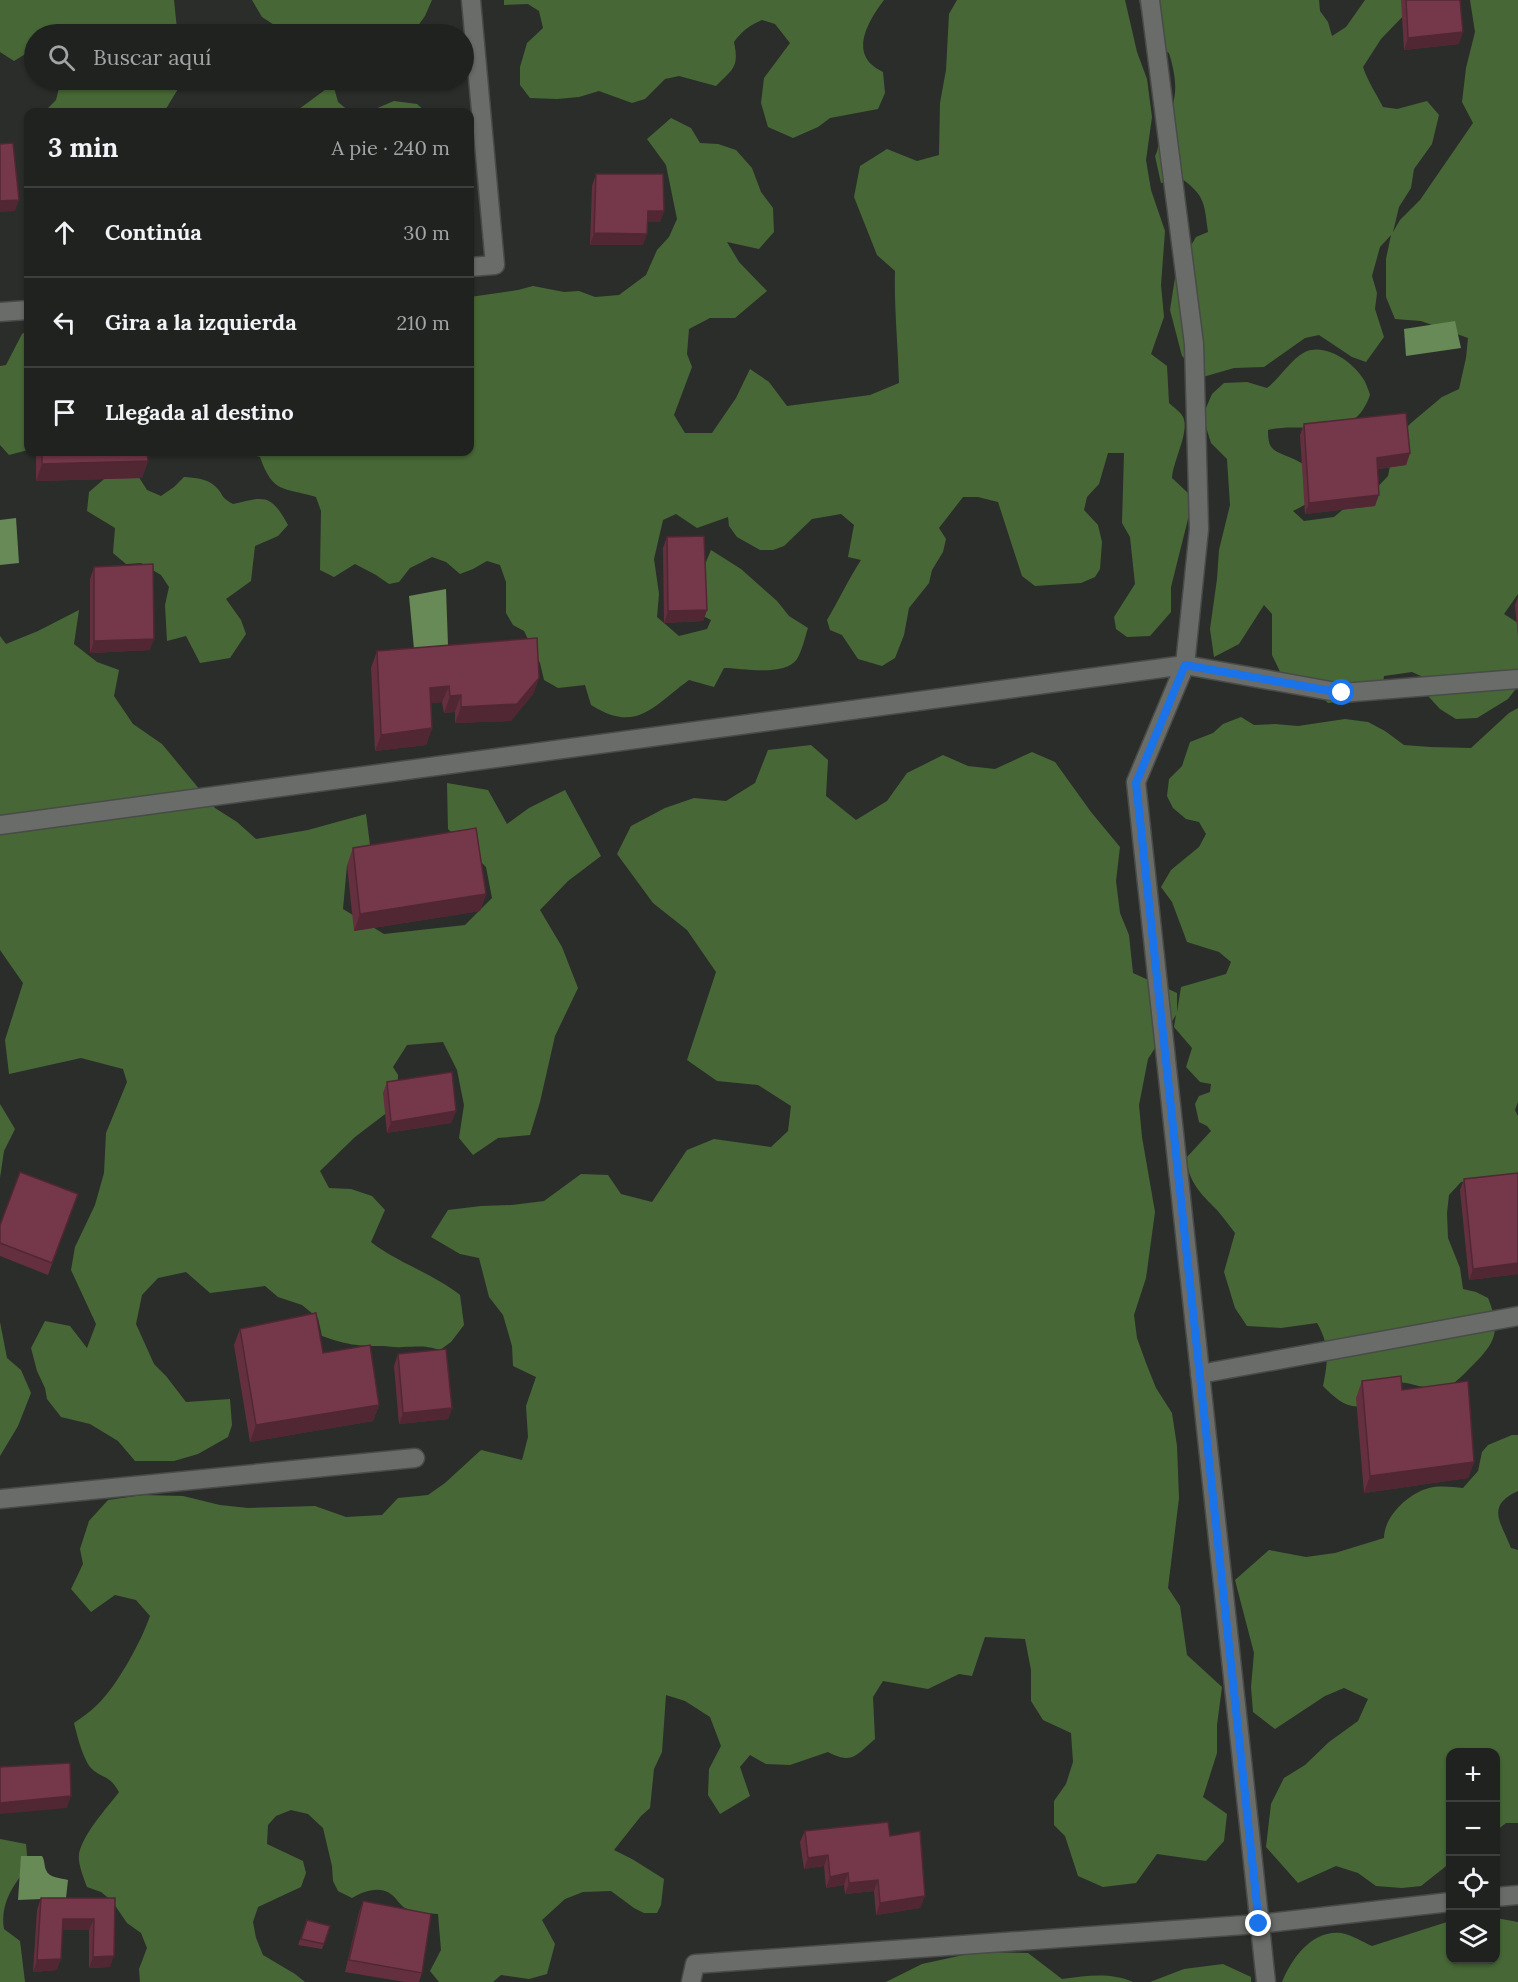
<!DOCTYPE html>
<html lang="es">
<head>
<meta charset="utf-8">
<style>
  :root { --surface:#202220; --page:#282a29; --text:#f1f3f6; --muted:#a2a4a5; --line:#3d3f3e }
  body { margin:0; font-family:Lora,serif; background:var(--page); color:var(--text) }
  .controls { position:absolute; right:18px; bottom:18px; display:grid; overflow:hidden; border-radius:12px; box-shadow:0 2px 4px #0004 }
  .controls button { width:54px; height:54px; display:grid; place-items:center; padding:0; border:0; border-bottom:2px solid var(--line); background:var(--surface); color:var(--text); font:30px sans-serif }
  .stop { position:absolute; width:18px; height:18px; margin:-14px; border:4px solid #1a73e8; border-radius:50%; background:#fff }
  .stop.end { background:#1a73e8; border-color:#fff; box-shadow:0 2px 6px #0008 }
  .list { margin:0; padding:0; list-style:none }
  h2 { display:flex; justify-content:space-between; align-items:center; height:78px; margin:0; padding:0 24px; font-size:26px }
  h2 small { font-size:20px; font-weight:400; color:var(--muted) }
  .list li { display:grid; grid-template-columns:39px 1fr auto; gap:18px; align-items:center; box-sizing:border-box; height:90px; padding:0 24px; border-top:2px solid var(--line) }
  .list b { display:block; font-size:22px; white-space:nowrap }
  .list em { font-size:20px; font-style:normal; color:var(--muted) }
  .icon { flex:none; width:33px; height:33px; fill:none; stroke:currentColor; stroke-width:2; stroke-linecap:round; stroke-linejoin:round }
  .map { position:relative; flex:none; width:1518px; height:1982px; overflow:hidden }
  .search { position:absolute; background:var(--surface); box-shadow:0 2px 4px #0004; left:24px; top:24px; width:450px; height:66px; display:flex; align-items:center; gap:15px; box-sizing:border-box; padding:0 21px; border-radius:33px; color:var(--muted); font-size:22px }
  .panel { position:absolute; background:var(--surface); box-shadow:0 2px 4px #0004; left:24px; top:108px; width:450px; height:348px; border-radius:12px }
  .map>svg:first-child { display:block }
  .forest { fill:#476836 }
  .water { fill:#678a56 }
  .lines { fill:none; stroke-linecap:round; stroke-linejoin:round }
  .street-casing { stroke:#484b47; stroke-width:21 }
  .street { stroke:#696c68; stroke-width:18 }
  .wall { fill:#643040 }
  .shaded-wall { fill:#512734 }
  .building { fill:#74384a; stroke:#512734; stroke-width:1.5 }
  .route { stroke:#1a73e8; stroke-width:8 }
</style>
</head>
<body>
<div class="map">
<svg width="1518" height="1982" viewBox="0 0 1518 1982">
  <rect width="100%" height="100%" fill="#2b2d2a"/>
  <g class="forest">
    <polygon points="0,0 174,0 177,29 180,34 34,34 34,51 32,50 14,61 0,52"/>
    <polygon points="252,0 432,0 425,16 412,34 288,34 262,17"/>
    <path d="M504 0H884C872 16 852 46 871 64 874 67 879 70 883 72L885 93 878 109 830 118 818 127 793 138 768 127 761 103 764 78 790 43 775 24 762 20C750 25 742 31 734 42 739 67 734 68 716 86L679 76 665 79 645 99 632 103 599 91 579 97 557 99 530 98 520 85V67L527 43 543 28 539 11 528 4 504 5Z"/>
    <path d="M957 0H1125L1137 52 1147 79 1152 117 1146 160 1151 190 1165 231 1161 285 1164 317 1151 354 1167 366 1169 403C1173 407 1181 412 1183 417 1190 431 1173 461 1172 478L1188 493 1192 503 1171 587V612L1150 636 1127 637 1116 629 1114 617 1135 584 1130 537 1122 523 1124 453H1108L1099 484 1087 497 1084 510 1098 525 1102 542 1100 569 1095 577 1081 583 1035 586 1022 576 998 502 978 497H963L939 528 946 539 943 552 932 570 929 583 909 608 904 635 895 658 882 666 858 659 842 635 830 630 827 620C839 600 848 580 861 560L848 557 854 525 841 514 812 519 784 546 773 550H760L737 537 729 526 728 517 697 528 676 514 663 520 654 559 659 594 657 617 679 636 707 629 711 620 695 612 693 570 706 562 711 550 741 569 777 601 789 616 808 628C805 637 802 651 797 659 785 677 742 668 724 668L714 687 689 680C653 706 637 734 591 705L585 685 558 688 544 680 540 663 524 631 513 625 506 613V582L500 565 487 561 473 569 460 574 446 562 432 557 410 568 399 582 389 584 376 575 355 564 334 577 320 570 321 511 316 497C283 487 273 494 260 457L244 452H470V297L518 290 533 286 564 292 579 291 595 297 619 295 646 275 657 250 669 237 677 219 666 165 647 139 671 118 691 128 700 143 718 144 736 150 752 168 761 192 773 208 774 232 759 249 727 242 739 262 767 291 735 318H710L689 329 687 354 692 367 674 415 685 433H712L736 398 750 369 769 382 787 406 870 395 899 383C898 345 894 308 895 271L877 255 854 197 860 166 887 149 917 161 939 155 940 103 946 70 949 14Z"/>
    <path d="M1139 0H1319L1320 11 1328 22 1332 36 1346 27 1365 0H1408L1407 12 1381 39 1363 67C1368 82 1376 93 1383 107L1397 109 1427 101 1439 115 1432 144 1414 169 1411 188 1399 207 1393 232 1400 220 1420 200 1473 123 1462 102 1466 68 1475 32 1470 0H1518V594L1504 614 1518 623V686L1508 699 1477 718 1456 719 1440 709 1429 697 1423 677 1412 672 1384 676 1381 696 1328 703 1320 695 1285 682 1272 655V614L1264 605 1239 644 1214 657 1210 629 1217 579 1219 550 1230 505 1227 459 1211 443 1206 427V408L1212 394 1224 383 1247 382 1267 388C1281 377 1290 360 1305 352 1325 343 1351 361 1362 377 1366 382 1368 389 1370 395 1352 446 1308 420 1268 430 1268 449 1272 450 1289 457 1297 460 1304 465 1311 468L1312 501 1293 511 1304 521 1334 517 1347 506 1368 497 1388 476 1395 440 1411 423 1442 397 1459 389 1466 358 1468 338 1421 321 1395 319 1386 297V259L1391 235 1380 247 1372 276 1377 293 1375 309 1384 337 1366 362 1352 357 1319 335 1305 338 1264 367 1234 368 1203 377 1182 356 1170 310 1176 271 1196 237 1208 232C1204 205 1206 196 1182 179L1161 183 1155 156C1160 148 1157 138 1161 129 1163 123 1167 118 1170 112 1179 92 1175 73 1169 53L1163 50 1146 37Z"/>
    <polygon points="61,80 192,80 178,89 164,112 44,112 56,100"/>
    <polygon points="333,84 338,102 350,112 295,112"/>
    <polygon points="394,101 417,104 426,112 368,112"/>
    <polygon points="28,330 28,450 9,455 0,445 0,366 6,365 22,334"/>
    <path d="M117 468 135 471 147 490 161 496 174 487 184 477C195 478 207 478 216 487 224 495 220 497 233 504 265 496 271 494 288 525L278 536 255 546 251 581 226 599 241 620 246 634 230 658 200 663 186 636 167 641 165 605 169 587 161 575 141 563 126 564 113 553 115 528 87 511 89 492Z"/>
    <path d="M79 610 74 644 97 662 119 670 114 696 133 724 162 744 215 808 237 822 256 839 308 830 366 814 371 853 347 865 343 909 384 934 465 925 492 898 486 867 448 829 447 783 488 790 507 824 529 808 565 790 601 856 568 881 540 910 562 947 578 988 555 1036 540 1102 530 1135 498 1138 473 1155 459 1138 464 1105 457 1070 443 1042 407 1045 393 1067 398 1075 397 1105 355 1137 320 1171 329 1188 351 1189 372 1196 385 1210 371 1242C398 1263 432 1273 460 1295L464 1325 451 1342 440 1350C423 1345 418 1347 402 1347 396 1348 389 1346 383 1346 357 1346 347 1345 322 1336L318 1318 302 1305 278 1297 265 1286 210 1293 186 1272 158 1278 142 1295 136 1324 154 1364 166 1376 186 1402 230 1399 232 1425 228 1437 198 1454 174 1461H135L118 1441 90 1424 61 1417 47 1399 45 1388 37 1371 31 1348 45 1321 70 1326 87 1348 96 1324 71 1270 75 1247 95 1205 104 1173 106 1133 127 1082 123 1069 81 1058 9 1074 5 1040 23 983 0 950V636L6 644 38 631Z"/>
    <path d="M1518 708V1102L1515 1110 1518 1116V1175L1461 1182 1449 1195 1447 1213 1448 1238 1460 1268 1463 1289 1476 1292 1488 1298C1503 1335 1493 1345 1467 1371 1460 1378 1451 1387 1441 1389 1429 1391 1406 1380 1396 1383 1391 1384 1385 1391 1381 1394 1377 1397 1372 1404 1367 1405 1348 1411 1335 1398 1323 1386 1328 1362 1330 1345 1317 1323L1281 1328 1247 1326 1235 1308 1224 1272 1235 1233C1229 1225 1223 1217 1217 1210 1201 1194 1187 1181 1187 1157L1211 1131 1207 1126 1199 1122 1195 1104 1199 1096 1210 1092 1211 1084 1200 1082 1186 1067 1192 1048 1174 1027 1176 1015 1148 1059 1139 1105 1142 1137 1155 1212 1146 1278 1134 1315 1137 1338 1146 1363 1156 1388 1172 1413 1177 1446 1179 1498 1168 1588 1180 1606 1187 1655 1222 1687 1217 1725V1753L1203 1797 1227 1814 1224 1841 1206 1861 1157 1854 1136 1883 1103 1887 1078 1876 1065 1836 1054 1825V1801L1066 1784 1073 1762 1071 1733 1043 1720 1031 1701V1670L1025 1639 985 1637 972 1676 959 1674 928 1689 883 1681 873 1697 875 1739C856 1755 853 1765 828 1752L790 1765 766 1764 750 1755 740 1767 750 1796 720 1814 708 1795 709 1769 721 1746 710 1717 685 1701 666 1695 662 1752 654 1769 650 1808 641 1816 614 1850 632 1859 664 1879 661 1905 657 1913H644L634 1908 611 1891 583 1892 565 1899 542 1920 555 1944 547 1974 529 1979 501 1975 493 1982H439L430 1971 441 1950 438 1914C427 1913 415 1913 405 1908 400 1905 397 1899 392 1895 381 1885 363 1891 352 1898L338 1891 333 1881 332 1866 323 1828 308 1814 291 1810 276 1816 268 1825 267 1844 303 1861 306 1873 301 1887 258 1907 253 1922 256 1938 263 1955 295 1974 305 1982H140L139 1969 147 1948 141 1933 127 1923 112 1901 101 1892 87 1887C84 1879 80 1869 79 1860 76 1841 108 1807 119 1792 109 1774 102 1779 91 1768 83 1759 77 1735 74 1723 82 1717 90 1712 97 1705 117 1686 141 1642 150 1616L136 1600 115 1595 91 1612 71 1589 83 1564 80 1549 89 1521 108 1500 143 1495 183 1496 220 1505 248 1508 315 1506 346 1517 382 1515 398 1498 428 1495 445 1483 481 1450 522 1460 528 1437 526 1406 536 1377 513 1366 512 1346 503 1315 489 1297 479 1258 460 1254 431 1237 448 1210 481 1206 512 1205 544 1201 581 1174 608 1175 621 1194 652 1202 687 1150 714 1139 771 1147 788 1131 791 1106 758 1085 717 1081 687 1060 716 972 687 930 653 903 617 854 631 826 665 808 694 798 726 801 755 783 768 750 811 745 828 760 826 796 856 820 887 801 907 773 943 755 968 766 995 769 1032 752 1055 762 1091 812 1120 847 1116 881 1120 913 1129 935 1133 973 1177 993V1012L1181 987 1226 974 1231 962 1219 952 1187 942 1172 902 1161 887 1171 870 1199 847 1206 834 1199 822 1186 819 1173 808 1167 796 1169 779 1182 766 1190 742 1213 733 1223 724 1241 717 1254 725 1275 724 1298 726 1345 719 1368 722 1385 731 1404 745 1430 747 1471 748 1509 713Z"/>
    <polygon points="0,1104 15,1129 4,1151 0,1178"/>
    <polygon points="0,1322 7,1358 21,1370 31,1393 18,1426 0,1456"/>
    <path d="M1512 1435H1518V1491C1485 1506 1501 1522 1511 1548L1518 1550V1823H1506L1496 1831V1752H1450V1863L1421 1886 1402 1888 1376 1886 1358 1873 1336 1866 1298 1883 1266 1847 1271 1804 1284 1778 1305 1765 1329 1742 1358 1721 1368 1699 1344 1688 1325 1696 1275 1729 1253 1712 1251 1687 1254 1653 1235 1580 1269 1550 1306 1557 1335 1553 1384 1538C1384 1516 1409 1493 1429 1488 1440 1485 1453 1487 1463 1488L1478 1471 1482 1452 1488 1445Z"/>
    <path d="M0 1839 26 1844 28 1866C13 1886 0 1903 4 1929L20 1941 25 1982H0Z"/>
    <path d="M1496 1918 1518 1922V1982H1282C1292 1958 1312 1930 1341 1933 1352 1935 1363 1942 1372 1946L1450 1921V1960H1496Z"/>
    <path d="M977 1952 1028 1953 1062 1979C1088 1976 1109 1972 1133 1982H886L922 1964Z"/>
    <polygon points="1223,1964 1251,1977 1251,1982 1150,1982 1184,1969"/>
  </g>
  <g class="water">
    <polygon points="1455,321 1461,348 1406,356 1404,329"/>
    <polygon points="16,518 19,563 0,565 0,520"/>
    <polygon points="446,589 448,645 414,649 409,596"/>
    <path d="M21 1856H42C45 1861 44 1865 46 1870 49 1878 61 1878 68 1880L66 1898 18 1900Z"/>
  </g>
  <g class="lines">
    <defs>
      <g id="street">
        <polyline points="1150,0 1194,344 1199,529 1185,665 1136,782 1266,1982"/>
        <polyline points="470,267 495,265 471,0"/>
        <polyline points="0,312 28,310"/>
        <polyline points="0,825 1185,665 1342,693 1518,679"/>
        <polyline points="1200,1374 1518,1316"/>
        <polyline points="0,1499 415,1458"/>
        <polyline points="1496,1897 1518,1895"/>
        <polyline points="691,1982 695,1964 1259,1924 1450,1902"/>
      </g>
    </defs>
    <use href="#street" class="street-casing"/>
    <use href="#street" class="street"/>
  </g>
  <g class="wall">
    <polygon points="1401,0 1460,0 1459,44 1404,50"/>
    <polygon points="596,174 664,211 660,222 647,222 643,245 590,245 592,186"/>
    <polygon points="1304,424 1410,453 1406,465 1378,469 1375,506 1305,514 1300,435"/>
    <polygon points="36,452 147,452 148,461 142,478 36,481"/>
    <polygon points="667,537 707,610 703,621 664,623 663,548"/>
    <polygon points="94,567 150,650 90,653 90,579"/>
    <polygon points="1518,597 1518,638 1515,605"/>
    <polygon points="377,651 539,678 533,694 511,721 455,723 455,712 444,713 442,702 431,703 432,728 426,745 375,751 371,668"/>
    <polygon points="353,848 486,894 480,911 354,931 347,865"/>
    <polygon points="387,1082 456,1111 451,1123 387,1133 383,1093"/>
    <polygon points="1518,1173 1518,1274 1469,1280 1460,1190 1464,1179"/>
    <polygon points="78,1194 48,1275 0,1256 0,1225"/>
    <polygon points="240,1329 323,1353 379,1405 373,1421 250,1442 234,1345"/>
    <polygon points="398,1354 452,1408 448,1419 399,1424 394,1366"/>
    <polygon points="1362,1381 1402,1390 1474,1462 1468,1478 1364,1493 1356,1398"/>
    <polygon points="805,1831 890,1836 925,1896 920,1908 876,1915 874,1891 845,1894 844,1885 826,1888 824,1866 804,1869 800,1842"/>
    <polygon points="41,1898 115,1898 110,1967 89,1968 89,1930 62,1930 57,1970 33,1972 37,1910"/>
    <polygon points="363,1901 422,1973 419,1982 405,1982 345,1972 359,1912"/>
    <polygon points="307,1920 330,1926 322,1949 298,1945"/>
  </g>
  <g class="shaded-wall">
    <polygon points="1463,32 1459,44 1404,50 1408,38"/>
    <polygon points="19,200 15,211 0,212 0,201"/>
    <polygon points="648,211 664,211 660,222 644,222"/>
    <polygon points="594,233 647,234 643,245 590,245"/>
    <polygon points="1410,453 1406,465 1373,470 1377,458"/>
    <polygon points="148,461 142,478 36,481 42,464"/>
    <polygon points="1379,495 1375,506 1305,514 1309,503"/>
    <polygon points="707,610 703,621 664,623 668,611"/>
    <polygon points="154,639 150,650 90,653 94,641"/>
    <polygon points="539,678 533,694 511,721 455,723 461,707"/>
    <polygon points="449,686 442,702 424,704 430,688"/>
    <polygon points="461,695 455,712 444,713 450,696"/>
    <polygon points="432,728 426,745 375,751 381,735"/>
    <polygon points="486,894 480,911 354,931 360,914"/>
    <polygon points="456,1111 451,1123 387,1133 391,1122"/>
    <polygon points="1518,1263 1518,1274 1469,1280 1473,1269"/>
    <polygon points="379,1405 373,1421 250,1442 256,1425"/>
    <polygon points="452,1408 448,1419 399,1424 403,1413"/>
    <polygon points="1474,1462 1468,1478 1364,1493 1370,1476"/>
    <polygon points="71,1796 67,1808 0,1814 0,1803"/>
    <polygon points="828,1855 824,1866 804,1869 808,1858"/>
    <polygon points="848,1873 844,1885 826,1888 830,1877"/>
    <polygon points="878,1880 874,1891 845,1894 849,1883"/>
    <polygon points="925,1896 920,1908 876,1915 880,1903"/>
    <polygon points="63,1919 94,1919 89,1930 59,1930"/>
    <polygon points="114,1956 110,1967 89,1968 93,1957"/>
    <polygon points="61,1959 57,1970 33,1972 37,1960"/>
  </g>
  <g class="building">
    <polygon points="1406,0 1460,0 1463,32 1408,38"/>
    <polygon points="13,143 19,200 0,201 0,144"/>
    <polygon points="596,174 663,174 664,211 648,211 647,234 594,233"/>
    <polygon points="1406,413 1410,453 1377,458 1379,495 1309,503 1304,424"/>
    <polygon points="42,452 147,452 148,461 42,464"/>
    <polygon points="704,536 707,610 668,611 667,537"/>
    <polygon points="153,564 154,639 94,641 94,567"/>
    <polygon points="537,638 539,678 517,704 461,707 461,695 450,696 449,686 430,688 432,728 381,735 377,651"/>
    <polygon points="476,828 486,894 360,914 353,848"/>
    <polygon points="452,1072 456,1111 391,1122 387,1082"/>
    <polygon points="20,1172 78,1194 52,1263 0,1243 0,1225"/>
    <polygon points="1518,1173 1518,1263 1473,1269 1464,1179"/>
    <polygon points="316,1313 323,1353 370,1345 379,1405 256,1425 240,1329"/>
    <polygon points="446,1349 452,1408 403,1413 398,1354"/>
    <polygon points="1401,1376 1402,1390 1468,1381 1474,1462 1370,1476 1362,1381"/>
    <polygon points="70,1763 71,1796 0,1803 0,1767"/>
    <polygon points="888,1822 890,1836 920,1831 925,1896 880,1903 878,1880 849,1883 848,1873 830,1877 828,1855 808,1858 805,1831"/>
    <polygon points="41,1898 115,1898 114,1956 93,1957 94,1919 63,1919 61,1959 37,1960"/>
    <polygon points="363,1901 431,1914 422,1973 349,1960"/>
    <polygon points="307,1920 330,1926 324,1944 301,1939"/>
  </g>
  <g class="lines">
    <polyline class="route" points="1259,1924 1136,783 1185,665 1342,693"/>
  </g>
</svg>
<div class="controls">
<button>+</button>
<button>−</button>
<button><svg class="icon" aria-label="locate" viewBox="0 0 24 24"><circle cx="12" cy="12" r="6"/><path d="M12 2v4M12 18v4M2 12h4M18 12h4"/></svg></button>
<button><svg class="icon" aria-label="layers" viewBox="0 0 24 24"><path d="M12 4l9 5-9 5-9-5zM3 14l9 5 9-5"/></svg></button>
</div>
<div class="stop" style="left:1342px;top:693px"></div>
<div class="stop end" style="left:1259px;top:1924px"></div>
<div class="search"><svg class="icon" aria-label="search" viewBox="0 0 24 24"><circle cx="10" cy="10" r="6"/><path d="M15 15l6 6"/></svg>Buscar aquí</div>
<section class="panel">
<h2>3 min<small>A pie · 240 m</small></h2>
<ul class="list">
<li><svg class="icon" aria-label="ahead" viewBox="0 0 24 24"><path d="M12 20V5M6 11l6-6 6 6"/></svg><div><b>Continúa</b></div><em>30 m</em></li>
<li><svg class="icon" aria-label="left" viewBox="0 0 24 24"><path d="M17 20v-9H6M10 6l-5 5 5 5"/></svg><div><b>Gira a la izquierda</b></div><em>210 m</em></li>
<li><svg class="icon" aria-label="arrive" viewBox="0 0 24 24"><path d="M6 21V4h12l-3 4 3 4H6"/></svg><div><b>Llegada al destino</b></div></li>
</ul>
</section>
</div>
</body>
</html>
